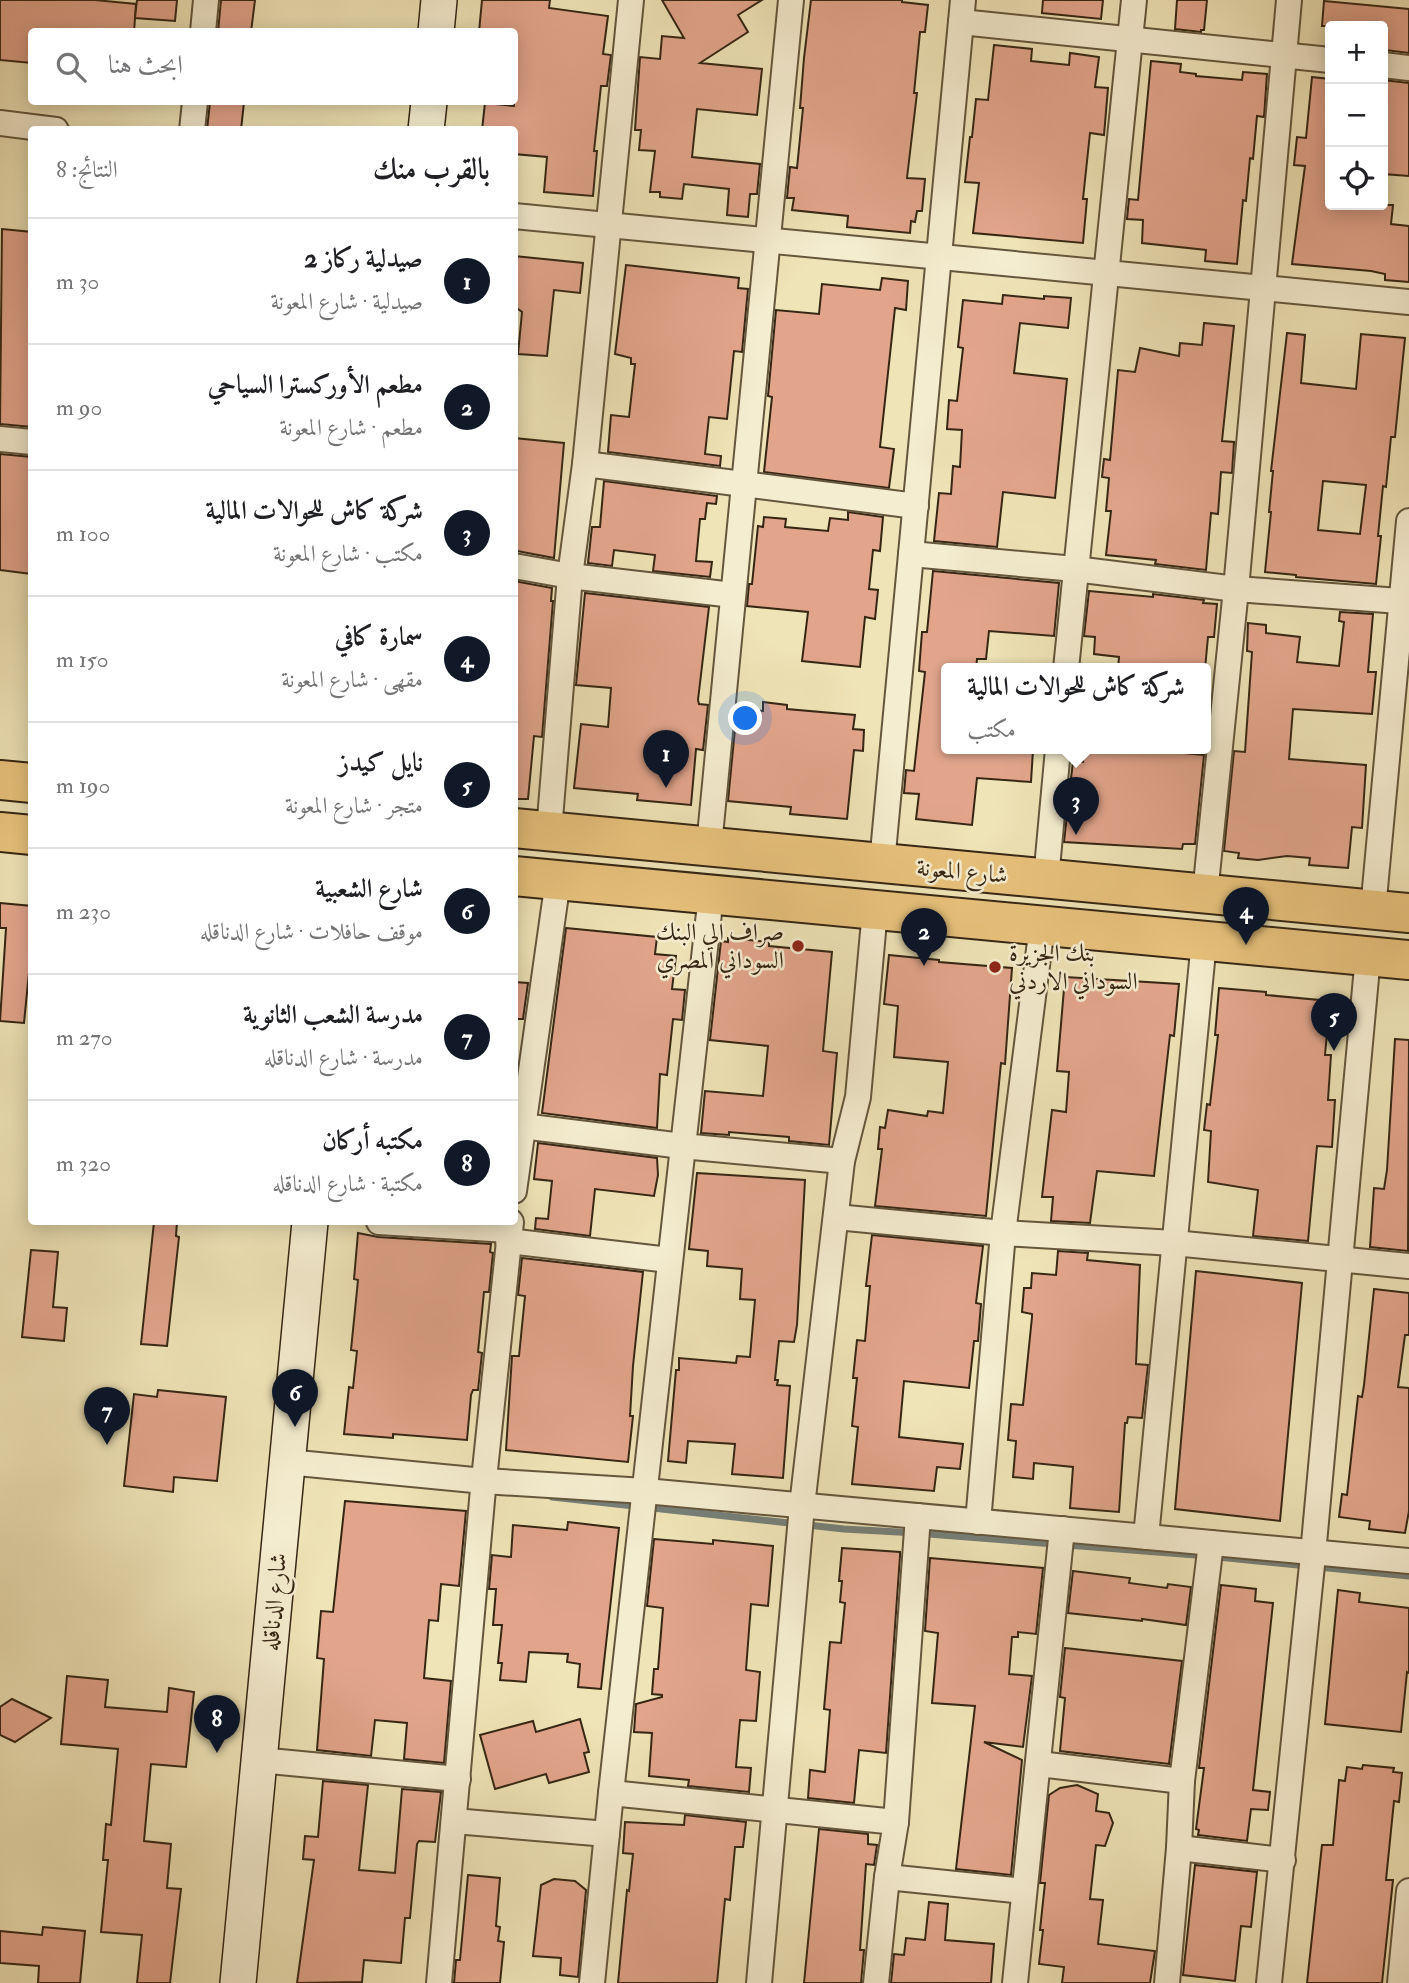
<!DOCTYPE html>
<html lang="ar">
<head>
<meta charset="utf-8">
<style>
  :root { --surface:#fff; --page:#f6f6f6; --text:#202124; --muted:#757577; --line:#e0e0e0; --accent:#111827 }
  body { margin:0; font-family:"IM FELL Double Pica",Amiri,serif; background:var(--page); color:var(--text); direction:rtl }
  .controls { position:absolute; right:21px; top:21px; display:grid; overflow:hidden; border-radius:7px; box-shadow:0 4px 18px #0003 }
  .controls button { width:63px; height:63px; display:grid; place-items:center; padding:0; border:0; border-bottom:2px solid var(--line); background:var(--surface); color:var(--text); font:35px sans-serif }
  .you { position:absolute; left:746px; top:719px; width:24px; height:24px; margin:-18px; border:5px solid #fff; border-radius:50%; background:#1a73e8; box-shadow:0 0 0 10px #1a73e833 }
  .badge { display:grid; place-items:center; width:46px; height:46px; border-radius:50%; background:var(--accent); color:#fff; font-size:23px; font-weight:700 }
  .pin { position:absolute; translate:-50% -58px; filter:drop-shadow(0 2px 4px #0008) }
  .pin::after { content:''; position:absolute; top:37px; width:24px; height:21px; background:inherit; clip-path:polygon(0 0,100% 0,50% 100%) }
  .popup { position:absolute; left:941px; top:663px; width:270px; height:91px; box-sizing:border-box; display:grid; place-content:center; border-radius:7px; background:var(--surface); filter:drop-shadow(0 2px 5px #0005); font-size:23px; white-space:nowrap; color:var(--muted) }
  .popup b { font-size:26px; color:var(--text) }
  .popup::after { content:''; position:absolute; left:50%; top:100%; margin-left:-14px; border:14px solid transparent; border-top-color:var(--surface) }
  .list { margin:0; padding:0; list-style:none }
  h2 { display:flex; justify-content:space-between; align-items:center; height:91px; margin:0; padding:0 28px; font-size:30px }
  h2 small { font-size:23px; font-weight:400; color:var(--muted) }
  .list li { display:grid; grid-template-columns:46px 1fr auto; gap:21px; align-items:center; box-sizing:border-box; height:126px; padding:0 28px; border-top:2px solid var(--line) }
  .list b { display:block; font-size:26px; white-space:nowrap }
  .list p { margin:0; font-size:23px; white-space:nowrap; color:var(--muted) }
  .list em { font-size:23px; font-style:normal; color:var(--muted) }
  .icon { flex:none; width:38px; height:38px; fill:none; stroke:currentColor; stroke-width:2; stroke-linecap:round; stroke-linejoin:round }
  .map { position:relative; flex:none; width:1409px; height:1983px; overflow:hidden; direction:ltr }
  .search { position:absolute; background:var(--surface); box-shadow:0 4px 18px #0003; left:28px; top:28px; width:490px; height:77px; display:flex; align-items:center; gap:18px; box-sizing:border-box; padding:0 24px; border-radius:7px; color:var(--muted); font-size:26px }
  .panel { position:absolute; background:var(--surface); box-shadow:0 4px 18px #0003; left:28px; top:126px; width:490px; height:1099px; border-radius:7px; direction:rtl }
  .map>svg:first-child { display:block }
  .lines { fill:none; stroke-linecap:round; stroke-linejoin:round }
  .stream { stroke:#757f78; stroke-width:7 }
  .building { fill:#e2a58c; stroke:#352614; stroke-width:2; fill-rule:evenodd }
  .street-casing { stroke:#64563d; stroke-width:28 }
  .secondary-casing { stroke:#352614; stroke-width:38 }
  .highway-casing { stroke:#352614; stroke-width:42 }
  .street { stroke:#f5edd0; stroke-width:24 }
  .secondary { stroke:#f5edd0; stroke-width:35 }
  .highway { stroke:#e8c27c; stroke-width:38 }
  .poi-dot { fill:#8f2418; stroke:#f5edd0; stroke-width:2.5 }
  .labels { text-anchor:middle; stroke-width:5; stroke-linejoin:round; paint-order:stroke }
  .street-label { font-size:24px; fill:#352614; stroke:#f5edd0 }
  .poi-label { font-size:24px; fill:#352614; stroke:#f5edd0; text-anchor:end }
</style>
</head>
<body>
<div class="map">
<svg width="1409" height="1983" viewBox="0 0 1409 1983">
  <rect width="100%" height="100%" fill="#efe4b7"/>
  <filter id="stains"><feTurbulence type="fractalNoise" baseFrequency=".00286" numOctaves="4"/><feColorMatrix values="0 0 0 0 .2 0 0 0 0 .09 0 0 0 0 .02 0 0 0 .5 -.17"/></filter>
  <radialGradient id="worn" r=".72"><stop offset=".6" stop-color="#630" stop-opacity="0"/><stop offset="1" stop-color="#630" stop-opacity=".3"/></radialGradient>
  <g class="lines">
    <polyline class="stream" points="552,1497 844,1529 916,1533 1208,1556 1409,1576"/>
  </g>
  <g class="building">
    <polygon points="0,0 95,0 136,4 134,32 32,32 32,63 0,60"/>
    <polygon points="137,0 177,0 175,21 135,18"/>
    <polygon points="221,0 255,0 251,32 218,32"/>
    <polygon points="482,0 550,0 549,8 608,16 603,54 611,55 607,86 601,86 594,151 597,151 593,196 544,192 547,157 514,154 514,130 482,130 485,103 514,106 514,32 479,32"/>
    <polygon points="662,0 762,0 738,15 748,32 700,63 762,69 757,115 697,109 692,157 760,164 757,194 750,194 748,217 727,215 729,189 684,184 682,199 660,197 660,192 650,192 655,151 639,150 641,130 635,130 640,57 660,59 662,36 684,38"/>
    <polygon points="811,0 902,0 902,2 928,5 925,32 920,32 914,93 917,93 907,178 925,179 922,211 917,211 915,222 911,221 910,233 847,227 848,216 792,210 794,198 787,198 790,167 797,168 803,108 800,108 804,58"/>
    <polygon points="1043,0 1103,0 1101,19 1042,13"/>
    <polygon points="1177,0 1207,0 1204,30 1201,30 1201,32 1175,29"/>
    <polygon points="1324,1 1409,9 1409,53 1385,50 1387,26 1322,26"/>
    <polygon points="994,45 1032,49 1031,61 1069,65 1070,53 1099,57 1095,87 1108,88 1104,135 1090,133 1083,199 1087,199 1083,243 973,233 979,183 965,182 970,137 972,137 976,99 988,100"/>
    <polygon points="1151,61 1181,64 1180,72 1196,74 1196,76 1242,80 1243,72 1267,74 1264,117 1257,116 1253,159 1250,158 1246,201 1243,200 1237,264 1205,261 1206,250 1142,243 1143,220 1127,219 1129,199 1138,200"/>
    <polygon points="1312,77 1330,79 1330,205 1393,205 1391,224 1409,226 1409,282 1385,280 1385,274 1371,271 1292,264 1305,166 1294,165 1297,137 1306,138"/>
    <polygon points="1383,80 1409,83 1409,176 1383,174"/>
    <polygon points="210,102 244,102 241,130 207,130"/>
    <polygon points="2,229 32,232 29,311 32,311 32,427 0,424"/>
    <polygon points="514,256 583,263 580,293 554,290 547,356 518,354 522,312 514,306"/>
    <polygon points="626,265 739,278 738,288 748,289 742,352 734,351 727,419 709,417 705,454 721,456 720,466 608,452 611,415 629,417 635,364 631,364 631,358 615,354"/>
    <polygon points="882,278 908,281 906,310 895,308 880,447 894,449 889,488 764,472 772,397 768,396 776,310 819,314 822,284 880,290"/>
    <polygon points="1003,295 1044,299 1044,296 1071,298 1068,328 1020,323 1014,373 1067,379 1055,498 1003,492 997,547 934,541 939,493 951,494 953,466 960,467 962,430 947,429 949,400 957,401 963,348 958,347 963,300 1002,304"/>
    <polygon points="1204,323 1234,326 1222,441 1234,442 1232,473 1221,472 1218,514 1211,513 1206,570 1155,564 1156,560 1106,555 1111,511 1106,511 1109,478 1102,477 1104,459 1110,460 1118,370 1135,372 1140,348 1179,356 1180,343 1202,345"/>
    <path d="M1287 333 1305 335 1301 383 1356 389 1361 334 1405 338 1395 437H1391L1386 487 1383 486 1378 536H1381L1376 584 1296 577V575L1265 572 1271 512H1269L1273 471H1271ZM1323 481 1366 485 1360 534 1318 530Z"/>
    <polygon points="514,438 564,443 554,558 517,551 517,549 514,549"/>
    <polygon points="0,454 32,457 32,574 0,570"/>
    <polygon points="604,481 717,496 716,504 707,503 705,519 700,519 696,561 712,562 710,577 653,571 655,555 614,550 612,566 588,563 592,527 600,527"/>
    <polygon points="848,512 883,517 880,551 873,550 869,589 878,590 875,619 865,617 860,667 802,661 808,612 747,606 749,584 752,584 758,526 763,527 764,517 786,519 785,527 828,531 830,518 848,520"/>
    <polygon points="933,571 1059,583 1054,636 989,631 986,659 977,659 976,669 947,669 947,749 1014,753 1015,749 1033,750 1031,782 977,778 972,825 916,819 919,794 904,793 906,770 914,771 925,672 919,671 922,632 927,632"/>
    <polygon points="514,581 552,588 551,601 553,601 542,737 534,736 528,799 514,799"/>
    <polygon points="1089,591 1153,597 1153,594 1204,600 1203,603 1217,604 1214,637 1208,637 1205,669 1118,669 1119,657 1094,654 1095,637 1084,636"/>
    <polygon points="585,593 709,607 698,700 699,704 708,705 703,750 696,749 691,805 637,800 638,794 574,788 581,724 608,727 611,688 576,685"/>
    <polygon points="1340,612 1373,614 1368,672 1376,672 1372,714 1293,709 1289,759 1366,765 1362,828 1352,827 1348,868 1309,865 1310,858 1287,856 1258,860 1238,858 1239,853 1224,851 1234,751 1245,752 1252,652 1247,651 1248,623 1266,625 1266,633 1300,637 1297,662 1339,666 1344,622 1339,621"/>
    <polygon points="763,702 787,705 787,709 855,715 853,729 864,730 863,751 854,750 847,819 790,814 791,807 728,801 737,708 763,711"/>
    <polygon points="1084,749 1142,749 1204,755 1195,844 1183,844 1182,849 1064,842 1073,761 1083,762"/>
    <polygon points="0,903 32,906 32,942 24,1023 0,1021 6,928 0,928"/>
    <polygon points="566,928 657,937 655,954 676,956 672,989 685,990 682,1020 673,1019 667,1075 660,1074 657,1128 542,1113"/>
    <polygon points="728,938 769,942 769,946 832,952 823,1051 837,1053 829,1145 789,1141 789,1137 729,1132 729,1135 701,1133 705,1091 763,1096 768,1046 710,1040 721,941 728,942"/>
    <polygon points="889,955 939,960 939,962 1012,968 1005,1064 1001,1063 986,1216 875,1206 882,1149 878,1149 880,1127 885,1128 888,1110 927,1116 928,1111 943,1113 948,1062 894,1057 898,1006 884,1004"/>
    <polygon points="1065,977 1179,984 1174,1036 1170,1035 1154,1176 1097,1171 1090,1223 1051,1221 1053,1197 1042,1197 1052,1110 1066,1112 1069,1072 1057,1071"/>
    <polygon points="514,982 528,983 523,1019 514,1019"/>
    <polygon points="1219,988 1266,992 1266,995 1330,1001 1325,1055 1331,1055 1328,1100 1335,1100 1332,1147 1317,1146 1308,1241 1253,1236 1258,1190 1208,1182 1211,1131 1204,1130 1207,1104 1210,1105 1218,1035 1215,1035"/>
    <polygon points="1395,1039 1409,1040 1408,1251 1370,1247 1374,1188 1384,1189 1387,1170"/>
    <polygon points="538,1143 657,1158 658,1175 654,1196 595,1189 590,1236 535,1229 536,1218 548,1219 552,1181 534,1179"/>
    <polygon points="697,1173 805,1180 797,1325 794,1342 779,1341 775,1380 778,1380 777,1385 790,1386 783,1478 732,1474 735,1444 688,1441 686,1463 668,1461 676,1370 679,1370 679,1358 736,1363 737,1356 750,1357 755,1300 740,1299 742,1269 707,1266 708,1251 689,1249"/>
    <polygon points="154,1222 177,1222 176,1236 179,1237 167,1346 141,1344"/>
    <polygon points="358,1233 378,1237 491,1244 490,1252 493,1253 489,1292 484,1292 478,1352 482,1353 478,1390 473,1390 471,1395 467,1440 393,1434 393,1438 344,1434 349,1387 353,1388 357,1351 351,1350 358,1280 354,1279"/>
    <polygon points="872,1235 983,1246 976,1303 981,1304 978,1341 974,1341 969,1388 904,1381 899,1437 963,1444 960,1469 937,1467 934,1491 852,1484 858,1427 852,1426 857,1378 853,1378 857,1340 865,1341 870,1286 866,1286"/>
    <polygon points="31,1250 58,1252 53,1307 67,1308 64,1341 22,1337"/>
    <polygon points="1058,1251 1088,1253 1087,1260 1140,1265 1136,1364 1148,1365 1142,1418 1128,1417 1127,1423 1125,1423 1119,1512 1070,1508 1073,1467 1034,1463 1033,1479 1013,1477 1016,1441 1008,1440 1011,1404 1023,1405 1032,1317 1032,1314 1022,1312 1024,1288 1031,1288 1032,1273 1056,1275"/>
    <polygon points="522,1258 643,1272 633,1366 630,1416 633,1416 628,1462 506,1450 512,1356 519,1356 525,1296 518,1295"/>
    <polygon points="1196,1271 1302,1283 1280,1521 1175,1509"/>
    <polygon points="1374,1289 1409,1293 1409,1335 1405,1335 1398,1387 1409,1388 1409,1511 1405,1533 1369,1529 1370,1521 1339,1517 1342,1494 1347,1495 1358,1396 1362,1397 1364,1385"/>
    <polygon points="158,1390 226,1397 217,1481 174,1477 173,1492 124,1486 134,1394 157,1397"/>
    <polygon points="345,1501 466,1511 459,1586 441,1584 438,1621 429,1620 424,1678 451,1681 444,1763 404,1759 407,1723 375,1720 371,1756 317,1750 324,1659 317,1658 321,1611 333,1612"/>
    <polygon points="568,1522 619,1528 601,1689 578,1687 580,1664 567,1662 568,1654 529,1652 526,1682 500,1680 502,1663 498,1663 502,1625 493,1625 496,1589 489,1589 492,1555 511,1557 513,1525 567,1530"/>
    <polygon points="654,1539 713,1544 713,1540 773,1546 768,1606 751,1604 746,1670 760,1672 756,1721 740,1720 736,1767 751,1768 749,1792 688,1786 689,1780 649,1776 652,1733 634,1732 636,1704 662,1697 662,1695 652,1694 654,1669 658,1669 663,1608 647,1606"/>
    <polygon points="842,1548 900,1552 900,1556 886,1753 859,1750 854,1803 808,1798 810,1770 825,1772 830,1710 824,1709 830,1642 841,1643 845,1603 840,1602 842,1581 839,1581"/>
    <polygon points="930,1558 1043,1568 1036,1634 1018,1632 1018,1637 1012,1637 1009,1674 1032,1676 1023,1747 984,1742 1022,1760 1011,1875 956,1869 975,1706 932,1703 938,1633 925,1631"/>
    <polygon points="1073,1571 1130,1578 1129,1583 1167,1588 1168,1584 1191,1587 1186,1625 1142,1619 1142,1621 1068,1613"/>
    <polygon points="1221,1585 1256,1589 1255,1601 1273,1603 1253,1790 1270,1792 1268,1810 1251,1809 1247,1841 1198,1835 1199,1830 1196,1829 1204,1768 1199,1768"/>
    <polygon points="1338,1590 1360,1593 1359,1602 1409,1608 1409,1673 1407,1672 1401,1732 1325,1724"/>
    <polygon points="1065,1648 1182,1661 1169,1764 1060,1751 1065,1698 1060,1697"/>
    <polygon points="67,1676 108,1680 105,1707 167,1712 169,1688 194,1692 186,1767 151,1764 144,1841 171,1844 167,1888 181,1889 170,1983 137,1983 142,1935 101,1932 108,1860 103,1860 106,1824 111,1825 118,1749 61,1744"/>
    <polygon points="12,1699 51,1718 15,1742 0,1735 0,1707"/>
    <polygon points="580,1719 589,1752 584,1753 589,1772 549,1783 546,1774 495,1789 480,1735 533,1721 536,1732"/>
    <polygon points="1363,1765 1394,1768 1393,1772 1402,1773 1399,1802 1394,1801 1386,1880 1393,1880 1382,1983 1307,1983 1322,1845 1333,1845 1339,1780 1345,1781 1347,1767 1362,1769"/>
    <polygon points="323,1781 368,1785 359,1870 395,1873 402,1789 441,1792 435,1842 419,1841 417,1844 410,1918 405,1918 401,1963 364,1960 362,1982 297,1983 314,1860 303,1859 305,1836 318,1837"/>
    <polygon points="1077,1785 1098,1794 1096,1811 1109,1813 1113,1823 1105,1846 1096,1845 1090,1899 1103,1900 1098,1944 1155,1951 1150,1983 1062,1983 1064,1967 1039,1964 1043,1930 1040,1930 1045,1883 1040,1883 1049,1795 1060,1788"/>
    <polygon points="685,1815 746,1822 743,1847 735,1847 730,1900 725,1899 717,1983 618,1983 627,1890 629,1891 633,1854 623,1853 625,1822 684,1825"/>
    <polygon points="819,1829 868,1834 868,1844 877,1845 874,1865 866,1864 860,1950 864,1950 861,1983 804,1983"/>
    <polygon points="1195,1865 1257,1872 1251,1927 1241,1926 1235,1981 1183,1975"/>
    <polygon points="468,1875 500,1878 496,1926 500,1927 498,1941 504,1942 500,1983 454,1983 456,1960 460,1960"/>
    <polygon points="554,1879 575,1881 586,1890 578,1977 560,1975 561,1958 533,1956 541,1885"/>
    <polygon points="929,1902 948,1904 945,1940 994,1944 991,1983 891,1983 894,1954 904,1955 906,1938 925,1940"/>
    <polygon points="43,1927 85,1931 80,1983 38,1983 39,1966 0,1963 0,1931 42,1935"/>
  </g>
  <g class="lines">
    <defs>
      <g id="street">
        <polyline points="961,22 1330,60"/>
        <polyline points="203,32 206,0"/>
        <polyline points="1383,65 1409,68"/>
        <polyline points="0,123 56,130"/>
        <polyline points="192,130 195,102"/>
        <polyline points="514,216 1409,302"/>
        <polyline points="0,439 32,442"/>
        <polyline points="585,464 916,506"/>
        <polyline points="911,554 1075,569 1236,589 1400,601"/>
        <polyline points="514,566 570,576 733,595"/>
        <polyline points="1066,669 1134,0"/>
        <polyline points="549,831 570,576 585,464 631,0"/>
        <polyline points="709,846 791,0"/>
        <polyline points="882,863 963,0"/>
        <polyline points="1046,879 1058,749"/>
        <polyline points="1205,894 1236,589 1289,0"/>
        <polyline points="1373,910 1409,521"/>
        <polyline points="522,1126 682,1146 842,1161"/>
        <polyline points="514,1191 558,880"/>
        <polyline points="836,1217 1003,1233 1174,1243 1409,1266"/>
        <polyline points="379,1222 508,1230 508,1241 669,1260"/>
        <polyline points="287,1462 484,1481 645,1491 1409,1561"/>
        <polyline points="978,1522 1003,1233 1042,926"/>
        <polyline points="1146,1537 1204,941"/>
        <polyline points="259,1760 458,1779"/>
        <polyline points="1039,1764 1182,1781"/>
        <polyline points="611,1793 896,1822"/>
        <polyline points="454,1821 607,1834"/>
        <polyline points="1179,1848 1283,1860"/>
        <polyline points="887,1877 1024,1891"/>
        <polyline points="439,1983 483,1489 511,1222"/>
        <polyline points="592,1983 611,1793 711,895"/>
        <polyline points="759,1983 802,1506 842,1161 858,1097 875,910"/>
        <polyline points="876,1983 887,1877 896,1822 918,1516"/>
        <polyline points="1015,1983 1062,1529"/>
        <polyline points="1167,1983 1179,1848 1182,1781 1211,1543"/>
        <polyline points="1269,1983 1312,1565 1368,956"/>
        <polyline points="1400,1983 1409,1891"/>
      </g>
      <g id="secondary">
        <polyline points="436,32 439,0"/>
        <polyline points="426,130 429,102"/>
        <polyline points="238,1983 310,1222"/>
      </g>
      <g id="highway">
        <polyline points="0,780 32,783"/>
        <polyline points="514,828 1409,913"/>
        <polyline points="0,832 32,835"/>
        <polyline points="514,876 1409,960"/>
      </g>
    </defs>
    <use href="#street" class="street-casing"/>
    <use href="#secondary" class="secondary-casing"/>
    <use href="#highway" class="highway-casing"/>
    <use href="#street" class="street"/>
    <use href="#secondary" class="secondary"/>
    <use href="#highway" class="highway"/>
  </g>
  <g class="poi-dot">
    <circle cx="798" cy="946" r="7"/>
    <circle cx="995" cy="967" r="7"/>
  </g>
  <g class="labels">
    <g class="street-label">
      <text transform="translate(962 871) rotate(5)" y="8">شارع المعونة</text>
      <text transform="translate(274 1602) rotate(-85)" y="8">شارع الدناقله</text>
    </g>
    <g class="poi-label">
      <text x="784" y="940">صراف الي البنك<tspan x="784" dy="28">السوداني المصري</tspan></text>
      <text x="1009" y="961" text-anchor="start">بنك الجزيرة<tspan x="1009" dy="28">السوداني الاردني</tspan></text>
    </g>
  </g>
  <rect width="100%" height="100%" filter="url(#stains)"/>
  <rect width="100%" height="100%" fill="url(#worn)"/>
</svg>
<div class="controls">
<button>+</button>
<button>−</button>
<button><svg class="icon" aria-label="locate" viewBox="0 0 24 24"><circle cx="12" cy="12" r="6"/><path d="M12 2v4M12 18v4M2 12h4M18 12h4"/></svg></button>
</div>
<div class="you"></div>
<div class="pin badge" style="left:666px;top:788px">1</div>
<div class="pin badge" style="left:924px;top:966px">2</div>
<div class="pin badge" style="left:1076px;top:835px">3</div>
<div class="popup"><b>شركة كاش للحوالات المالية</b>مكتب</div>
<div class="pin badge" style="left:1246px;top:945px">4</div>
<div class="pin badge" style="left:1334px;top:1051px">5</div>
<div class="pin badge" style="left:295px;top:1427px">6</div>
<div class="pin badge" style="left:107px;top:1445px">7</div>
<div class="pin badge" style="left:217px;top:1753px">8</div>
<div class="search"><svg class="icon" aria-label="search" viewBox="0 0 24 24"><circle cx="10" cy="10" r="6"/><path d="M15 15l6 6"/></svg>ابحث هنا</div>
<section class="panel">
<h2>بالقرب منك<small>النتائج: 8</small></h2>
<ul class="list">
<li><span class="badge">1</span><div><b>صيدلية ركاز 2</b><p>صيدلية · شارع المعونة</p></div><em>30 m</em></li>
<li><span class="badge">2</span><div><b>مطعم الأوركسترا السياحي</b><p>مطعم · شارع المعونة</p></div><em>90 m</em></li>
<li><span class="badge">3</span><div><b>شركة كاش للحوالات المالية</b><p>مكتب · شارع المعونة</p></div><em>100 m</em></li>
<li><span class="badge">4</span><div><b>سمارة كافي</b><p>مقهى · شارع المعونة</p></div><em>150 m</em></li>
<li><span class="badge">5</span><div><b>نايل كيدز</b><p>متجر · شارع المعونة</p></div><em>190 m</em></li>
<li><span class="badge">6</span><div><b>شارع الشعبية</b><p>موقف حافلات · شارع الدناقله</p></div><em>230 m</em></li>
<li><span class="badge">7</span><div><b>مدرسة الشعب الثانوية</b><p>مدرسة · شارع الدناقله</p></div><em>270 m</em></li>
<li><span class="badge">8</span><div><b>مكتبه أركان</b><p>مكتبة · شارع الدناقله</p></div><em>320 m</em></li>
</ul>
</section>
</div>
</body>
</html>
